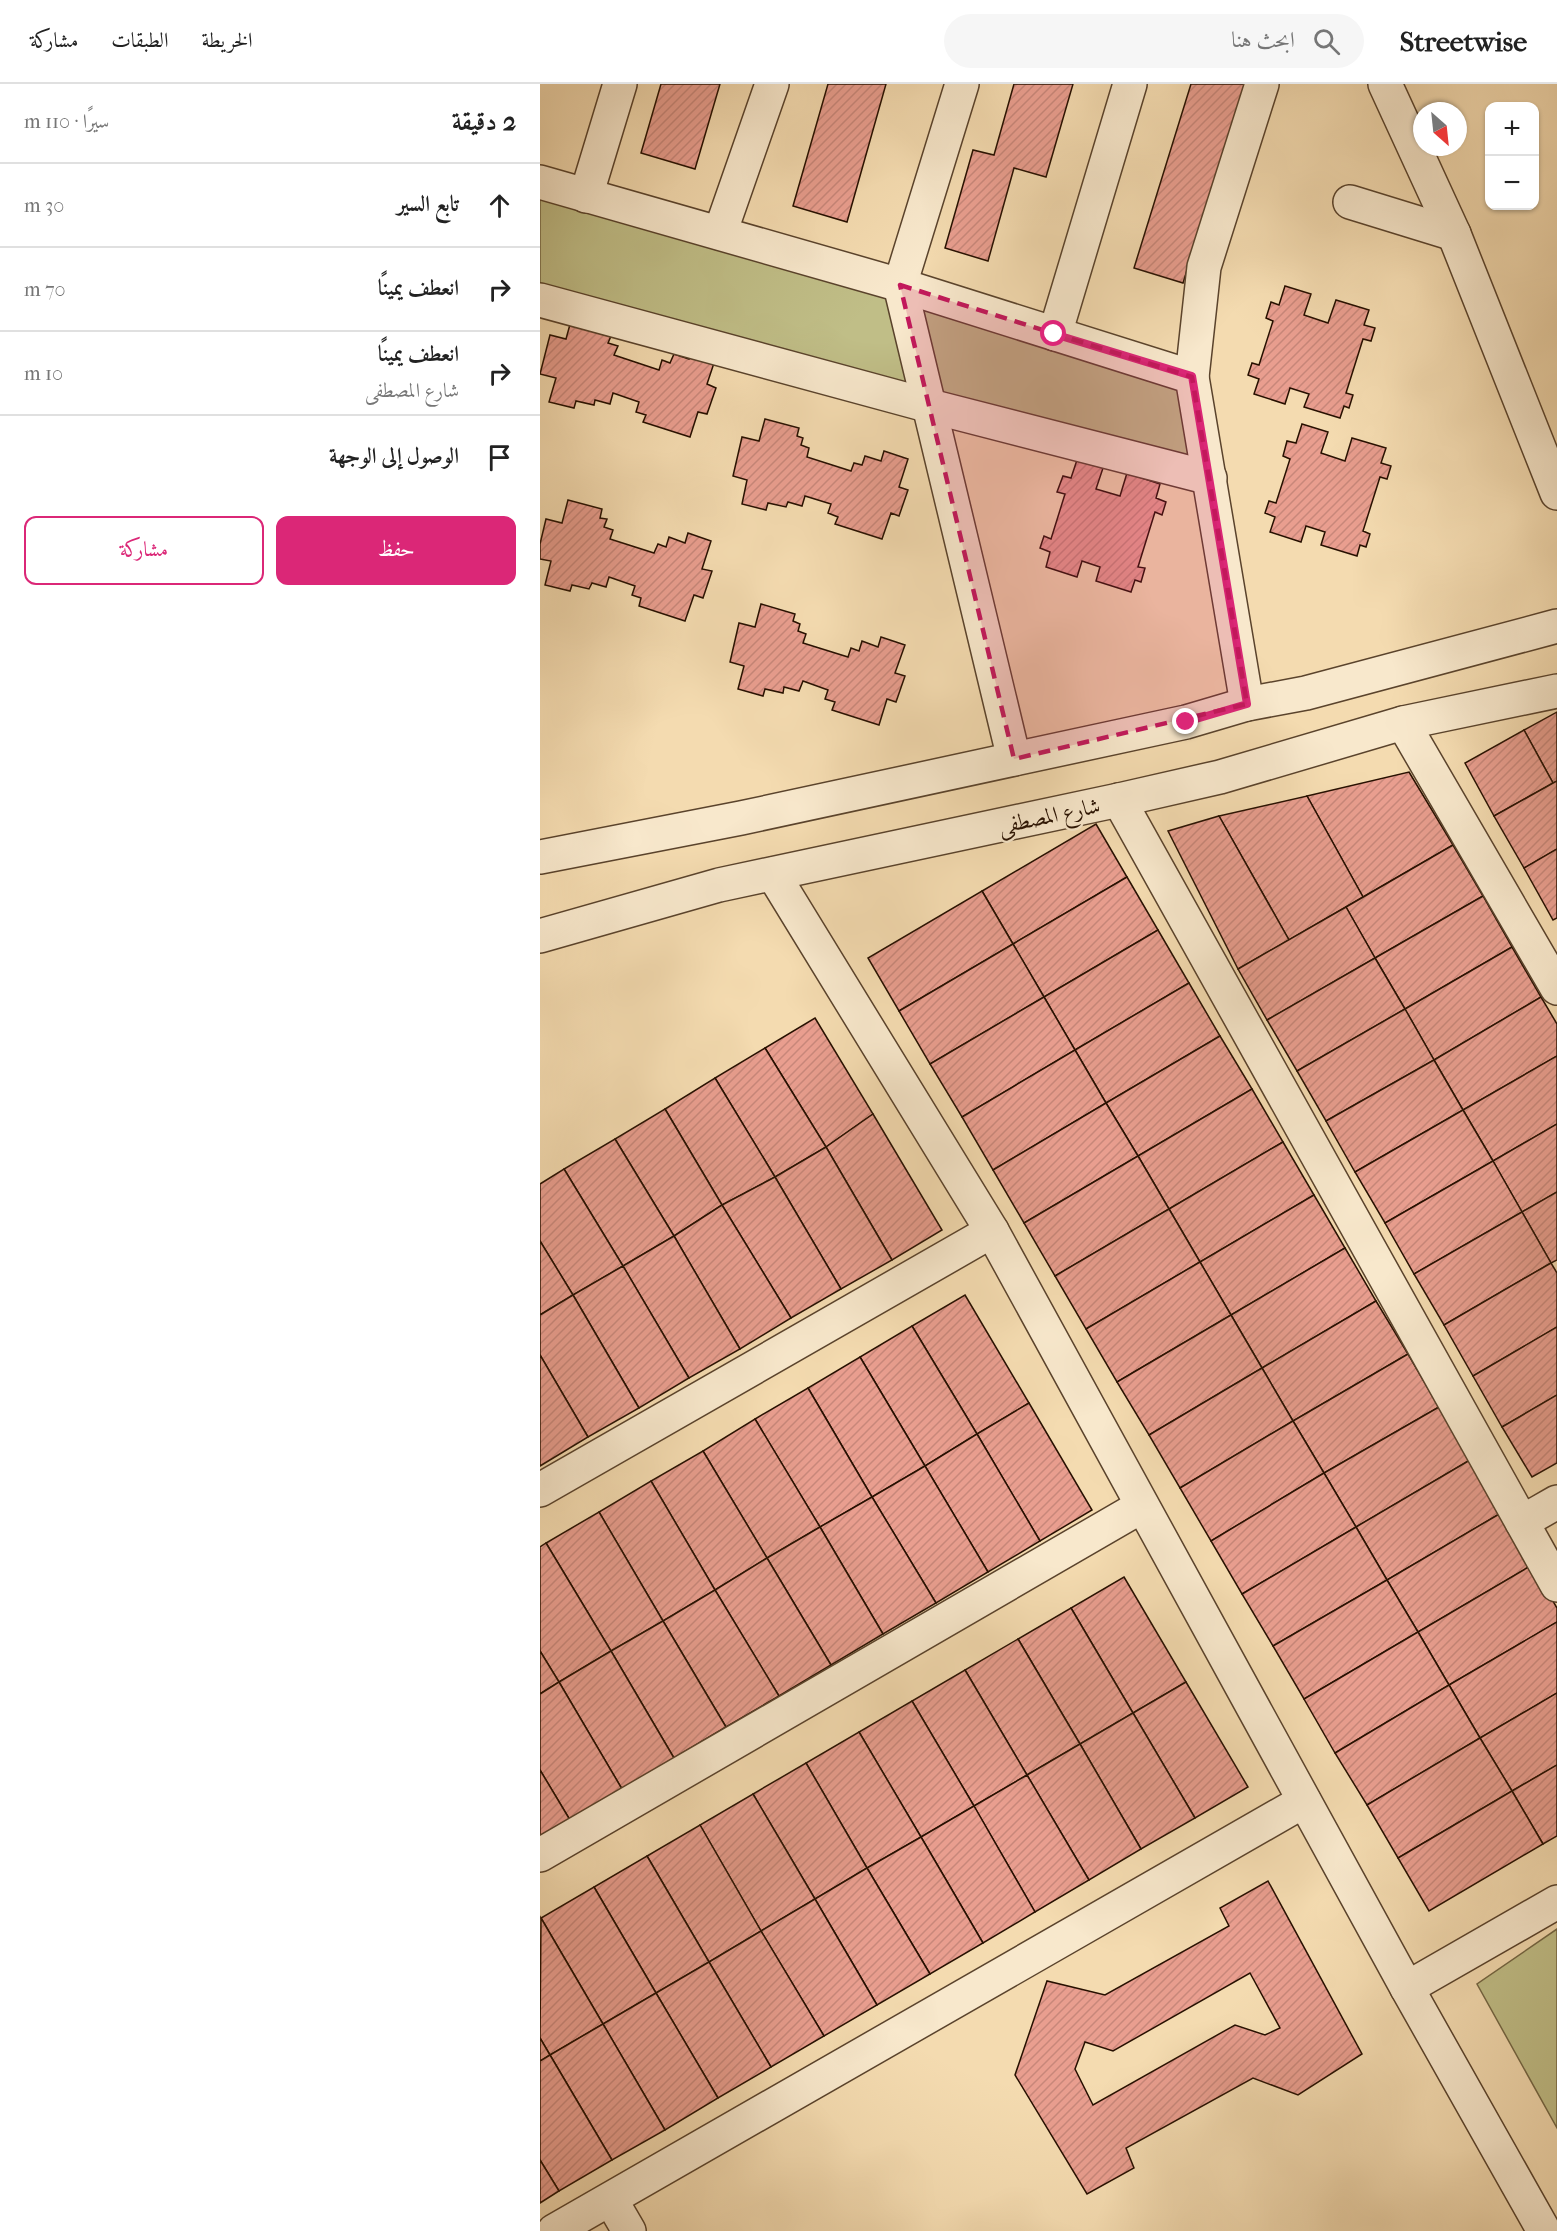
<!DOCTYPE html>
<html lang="ar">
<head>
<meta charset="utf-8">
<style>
  :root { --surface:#fff; --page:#f6f6f6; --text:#222; --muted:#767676; --line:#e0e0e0; --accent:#db2777 }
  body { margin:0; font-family:"IM FELL French Canon",Amiri,serif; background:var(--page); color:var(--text); direction:rtl }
  .controls { position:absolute; right:18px; top:18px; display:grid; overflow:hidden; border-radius:12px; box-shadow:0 2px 4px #0004 }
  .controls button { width:54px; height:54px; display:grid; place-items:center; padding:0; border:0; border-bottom:2px solid var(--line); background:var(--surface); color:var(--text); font:30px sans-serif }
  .compass { position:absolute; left:873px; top:18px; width:54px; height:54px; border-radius:50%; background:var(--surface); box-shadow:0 2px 4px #0004; rotate:153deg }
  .stop { position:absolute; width:18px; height:18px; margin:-14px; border:4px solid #db2777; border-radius:50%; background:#fff }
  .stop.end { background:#db2777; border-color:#fff; box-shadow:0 2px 6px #0008 }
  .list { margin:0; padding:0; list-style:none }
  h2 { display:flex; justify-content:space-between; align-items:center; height:78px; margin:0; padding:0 24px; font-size:26px }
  h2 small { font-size:20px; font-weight:400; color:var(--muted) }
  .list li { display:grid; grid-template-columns:39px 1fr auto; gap:18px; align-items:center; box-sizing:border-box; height:84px; padding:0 24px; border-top:2px solid var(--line) }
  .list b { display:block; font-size:22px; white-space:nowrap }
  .list p { margin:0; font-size:20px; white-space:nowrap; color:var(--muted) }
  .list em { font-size:20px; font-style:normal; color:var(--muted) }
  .actions { display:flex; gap:12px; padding:18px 24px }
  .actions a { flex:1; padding:14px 0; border:2px solid var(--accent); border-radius:12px; text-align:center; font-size:21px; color:var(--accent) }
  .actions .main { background:var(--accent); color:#fff }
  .icon { flex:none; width:33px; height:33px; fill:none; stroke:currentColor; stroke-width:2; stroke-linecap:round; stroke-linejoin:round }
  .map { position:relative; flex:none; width:1017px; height:2147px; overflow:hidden; direction:ltr }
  header { display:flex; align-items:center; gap:36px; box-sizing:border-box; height:84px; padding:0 30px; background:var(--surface); border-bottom:2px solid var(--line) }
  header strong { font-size:28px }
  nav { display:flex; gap:33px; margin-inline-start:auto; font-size:21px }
  .search { width:420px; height:54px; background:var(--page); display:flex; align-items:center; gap:15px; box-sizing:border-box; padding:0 21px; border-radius:33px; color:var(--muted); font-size:22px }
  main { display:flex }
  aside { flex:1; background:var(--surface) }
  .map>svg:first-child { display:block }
  .green { fill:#c0be87; stroke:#746744; stroke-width:1.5 }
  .building { fill:url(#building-hatch); stroke:#271000; stroke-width:1.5; fill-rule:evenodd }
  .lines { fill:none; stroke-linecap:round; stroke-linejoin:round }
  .minor-casing { stroke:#5a432c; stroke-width:36 }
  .minor { stroke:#f8e8cc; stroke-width:33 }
  .route { stroke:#db2777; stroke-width:8 }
  .marked { fill:#c2185b; fill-opacity:0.2; stroke:#c2185b; stroke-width:4.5; stroke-dasharray:12 8; stroke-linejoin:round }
  .labels { text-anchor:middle; stroke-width:4.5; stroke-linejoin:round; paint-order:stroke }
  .street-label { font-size:22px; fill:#271000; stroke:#f8e8cc }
</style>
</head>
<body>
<header>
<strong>Streetwise</strong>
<div class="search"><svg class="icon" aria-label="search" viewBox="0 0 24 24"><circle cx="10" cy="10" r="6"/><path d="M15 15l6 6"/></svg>ابحث هنا</div>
<nav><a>الخريطة</a><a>الطبقات</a><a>مشاركة</a></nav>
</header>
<main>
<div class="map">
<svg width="1017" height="2147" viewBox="0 0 1017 2147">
  <defs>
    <pattern id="building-hatch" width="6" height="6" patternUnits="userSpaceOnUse" patternTransform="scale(1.5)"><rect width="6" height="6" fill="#e99e8f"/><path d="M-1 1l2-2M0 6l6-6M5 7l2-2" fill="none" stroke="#c8877a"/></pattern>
  </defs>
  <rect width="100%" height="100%" fill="#f4dbb0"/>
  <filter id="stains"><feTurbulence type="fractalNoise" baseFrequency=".00333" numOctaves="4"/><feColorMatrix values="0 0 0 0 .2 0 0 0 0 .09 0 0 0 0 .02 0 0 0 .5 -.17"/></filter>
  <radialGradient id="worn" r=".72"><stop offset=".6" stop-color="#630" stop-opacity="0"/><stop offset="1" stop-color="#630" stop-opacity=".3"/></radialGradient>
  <g class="green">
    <polygon points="0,106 652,293 670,394 0,216"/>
    <polygon points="1017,1845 1017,2044 937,1900"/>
  </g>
  <g class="building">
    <polygon points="121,0 180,0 155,85 101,69"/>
    <polygon points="288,0 346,0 307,138 253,122"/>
    <polygon points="474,0 533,0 506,93 474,84 448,177 405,164 433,66 454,71"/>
    <polygon points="651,0 705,0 643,199 594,184"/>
    <polygon points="745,202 771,210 764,231 788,239 796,216 829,226 824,241 835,244 831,257 823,255 806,309 813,311 809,324 804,322 800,334 764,323 769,310 750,304 745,320 714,310 719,295 708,291 712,279 719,281 733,237 726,234 731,218 739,221"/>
    <polygon points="32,233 71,252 68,259 78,262 74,271 119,286 122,276 130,279 134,270 149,275 152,265 176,273 167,300 176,304 167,330 158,328 150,353 103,338 106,331 96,328 99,318 73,309 70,320 55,316 54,321 36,317 34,324 9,318 16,294 0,290 10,251 26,255"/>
    <polygon points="225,335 259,344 257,352 263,354 261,361 269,364 267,373 311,387 314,379 322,381 325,372 341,377 344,367 368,375 359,403 368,406 359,432 351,429 342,455 295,440 298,433 288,429 291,420 265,412 262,422 248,418 246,423 228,419 226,426 202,420 207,396 193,392 202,353 219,357"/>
    <polygon points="762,340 788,348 781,369 805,377 812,354 846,364 841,379 851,382 847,395 840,393 823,447 830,450 826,463 820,461 817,472 781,461 785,448 766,442 761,458 730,448 735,433 725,429 729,417 736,419 750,375 743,372 747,357 756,359"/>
    <polygon points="537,376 563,384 556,405 580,412 587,389 620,400 616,414 626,418 622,431 615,428 598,483 605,484 601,498 595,496 591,508 556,497 560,483 542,477 537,493 506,483 510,468 500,464 504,452 511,455 525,410 517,408 523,392 531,394"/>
    <polygon points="28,416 62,425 60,434 67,435 64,443 73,446 70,455 114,469 118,460 126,463 129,453 145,459 148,449 171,457 162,485 172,487 163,514 154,511 145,537 99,522 101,514 92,511 95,502 69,493 66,503 52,499 49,505 32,501 30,507 5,501 11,477 0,475 0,460 6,435 22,439"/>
    <polygon points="221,520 255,530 253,537 260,540 258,547 266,550 263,559 308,573 311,564 319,567 322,557 338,563 341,553 365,561 355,589 365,592 356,618 347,615 339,641 292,626 295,618 285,615 288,606 263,597 259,607 244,603 243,609 225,605 223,612 198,605 204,582 190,578 199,539 215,543"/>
    <polygon points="1017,628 1017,697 1013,699 984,646"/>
    <polygon points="984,646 1013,699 954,732 925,679"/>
    <polygon points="869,688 913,761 823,813 767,712"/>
    <polygon points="1017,697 1017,765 984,784 954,732"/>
    <polygon points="767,712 823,813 749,856 679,732"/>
    <polygon points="679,732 749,856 698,885 628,747"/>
    <polygon points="556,740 587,793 473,860 442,807"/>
    <polygon points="913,761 943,812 835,874 806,823"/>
    <polygon points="1017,765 1017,834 1013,836 984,784"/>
    <polygon points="587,793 618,846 504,913 473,860"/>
    <polygon points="442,807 473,860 359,927 328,874"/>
    <polygon points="943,812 972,863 865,925 835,874"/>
    <polygon points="806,823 835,874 727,936 698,885"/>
    <polygon points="618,846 649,899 535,966 504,913"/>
    <polygon points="473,860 504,913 390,980 359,927"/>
    <polygon points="972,863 1001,913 894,976 865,925"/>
    <polygon points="835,874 865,925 757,987 727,936"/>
    <polygon points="649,899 680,952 566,1019 535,966"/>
    <polygon points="504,913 535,966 422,1033 390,980"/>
    <polygon points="1001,913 1017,940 1017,972 923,1026 894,976"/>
    <polygon points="865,925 894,976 786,1037 757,987"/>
    <polygon points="275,934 333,1030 286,1063 225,964"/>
    <polygon points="680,952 712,1005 598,1072 566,1019"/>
    <polygon points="225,964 286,1063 235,1093 175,994"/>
    <polygon points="535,966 566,1019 453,1086 422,1033"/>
    <polygon points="1017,972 1017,1040 953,1077 923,1026"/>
    <polygon points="894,976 923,1026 815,1088 786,1037"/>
    <polygon points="175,994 235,1093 182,1121 125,1025"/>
    <polygon points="712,1005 743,1058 629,1125 598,1072"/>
    <polygon points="566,1019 598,1072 484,1139 453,1086"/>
    <polygon points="125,1025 182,1121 134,1152 75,1055"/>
    <polygon points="923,1026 953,1077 845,1139 815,1088"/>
    <polygon points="333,1030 402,1146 352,1176 286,1063"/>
    <polygon points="1017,1040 1017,1108 982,1128 953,1077"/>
    <polygon points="75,1055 134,1152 83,1182 24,1085"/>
    <polygon points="743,1058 774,1111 660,1178 629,1125"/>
    <polygon points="286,1063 352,1176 301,1205 235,1093"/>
    <polygon points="598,1072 629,1125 515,1192 484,1139"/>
    <polygon points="953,1077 982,1128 874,1190 845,1139"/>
    <polygon points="24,1085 83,1182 33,1211 0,1157 0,1100"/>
    <polygon points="235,1093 301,1205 251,1234 182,1121"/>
    <polygon points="1017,1108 1017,1176 1011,1179 982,1128"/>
    <polygon points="774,1111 805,1164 691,1231 660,1178"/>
    <polygon points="182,1121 251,1234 200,1265 134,1152"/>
    <polygon points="629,1125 660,1178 546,1245 515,1192"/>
    <polygon points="982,1128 1011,1179 904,1241 874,1190"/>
    <polygon points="134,1152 200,1265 149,1294 83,1182"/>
    <polygon points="0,1157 33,1211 0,1231"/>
    <polygon points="805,1164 836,1217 722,1284 691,1231"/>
    <polygon points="660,1178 691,1231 577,1298 546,1245"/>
    <polygon points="1011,1179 1017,1189 1017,1243 933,1292 904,1241"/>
    <polygon points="83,1182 149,1294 99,1324 33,1211"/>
    <polygon points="33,1211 99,1324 48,1353 0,1271 0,1231"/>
    <polygon points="425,1211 489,1319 437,1350 372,1242"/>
    <polygon points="836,1217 868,1270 753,1337 722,1284"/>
    <polygon points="691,1231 722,1284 609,1351 577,1298"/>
    <polygon points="372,1242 437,1350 385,1382 320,1273"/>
    <polygon points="1017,1243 1017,1311 962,1343 933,1292"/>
    <polygon points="868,1270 899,1323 784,1389 753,1337"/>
    <polygon points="0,1271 48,1353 0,1382"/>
    <polygon points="320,1273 385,1382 332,1413 268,1304"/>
    <polygon points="722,1284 753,1337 640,1404 609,1351"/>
    <polygon points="268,1304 332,1413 280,1443 215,1335"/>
    <polygon points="1017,1311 1017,1379 992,1393 962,1343"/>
    <polygon points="489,1319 552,1426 500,1457 437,1350"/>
    <polygon points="899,1323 930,1376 816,1443 784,1389"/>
    <polygon points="215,1335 280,1443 227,1474 163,1367"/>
    <polygon points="753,1337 784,1389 671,1457 640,1404"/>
    <polygon points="437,1350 500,1457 448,1488 385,1382"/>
    <polygon points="163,1367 227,1474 175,1506 111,1397"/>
    <polygon points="930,1376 961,1429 847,1496 816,1443"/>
    <polygon points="385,1382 448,1488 396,1519 332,1413"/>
    <polygon points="784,1389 816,1443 702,1510 671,1457"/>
    <polygon points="111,1397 175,1506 123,1537 59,1428"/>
    <polygon points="332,1413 396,1519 343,1550 280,1443"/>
    <polygon points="59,1428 123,1537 71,1567 6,1459"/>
    <polygon points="961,1429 992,1481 878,1548 847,1496"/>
    <polygon points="280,1443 343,1550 291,1581 227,1474"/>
    <polygon points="816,1443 847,1496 733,1562 702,1510"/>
    <polygon points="6,1459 71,1567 19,1598 0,1567 0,1463"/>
    <polygon points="227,1474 291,1581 239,1612 175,1506"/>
    <polygon points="992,1481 1017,1524 1017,1538 909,1601 878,1548"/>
    <polygon points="584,1493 646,1598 593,1629 531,1524"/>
    <polygon points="847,1496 878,1548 764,1615 733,1562"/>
    <polygon points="175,1506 239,1612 186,1643 123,1537"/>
    <polygon points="531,1524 593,1629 540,1660 478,1555"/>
    <polygon points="123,1537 186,1643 134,1674 71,1567"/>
    <polygon points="1017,1538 1017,1609 940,1654 909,1601"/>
    <polygon points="878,1548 909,1601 795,1669 764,1615"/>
    <polygon points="478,1555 540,1660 487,1691 425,1586"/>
    <polygon points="0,1567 19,1598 0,1610"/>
    <polygon points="71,1567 134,1674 82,1705 19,1598"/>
    <polygon points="425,1586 487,1691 434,1722 372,1617"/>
    <polygon points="19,1598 82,1705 30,1736 0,1686 0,1610"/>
    <polygon points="646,1598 708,1703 655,1734 593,1629"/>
    <polygon points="909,1601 940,1654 827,1721 795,1669"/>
    <polygon points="1017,1609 1017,1681 972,1707 940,1654"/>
    <polygon points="372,1617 434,1722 381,1753 319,1648"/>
    <polygon points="593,1629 655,1734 601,1765 540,1660"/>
    <polygon points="319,1648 381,1753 327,1784 266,1679"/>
    <polygon points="940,1654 972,1707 858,1774 827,1721"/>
    <polygon points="540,1660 601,1765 549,1796 487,1691"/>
    <polygon points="266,1679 327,1784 275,1815 213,1710"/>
    <polygon points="1017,1681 1017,1752 1003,1760 972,1707"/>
    <polygon points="0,1686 30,1736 0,1754"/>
    <polygon points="487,1691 549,1796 495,1828 434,1722"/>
    <polygon points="972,1707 1003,1760 889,1827 858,1774"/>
    <polygon points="213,1710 275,1815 221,1847 160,1741"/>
    <polygon points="434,1722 495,1828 443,1859 381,1753"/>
    <polygon points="160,1741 221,1847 169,1878 107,1772"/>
    <polygon points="381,1753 443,1859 390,1890 327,1784"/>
    <polygon points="107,1772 169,1878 116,1909 54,1803"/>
    <polygon points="327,1784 390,1890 337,1921 275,1815"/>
    <path d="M728 1797 822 1970 758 2011 713 1994 586 2064 594 2084 547 2110 475 1991 507 1897 565 1911 689 1842 680 1824ZM710 1889 740 1944 725 1951 695 1941 553 2021 535 1985 545 1958 573 1967Z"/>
    <polygon points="54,1803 116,1909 63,1940 1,1834"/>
    <polygon points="275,1815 337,1921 284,1952 221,1847"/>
    <polygon points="1,1834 63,1940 10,1971 0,1954"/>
    <polygon points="221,1847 284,1952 231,1983 169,1878"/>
    <polygon points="169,1878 231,1983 178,2014 116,1909"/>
    <polygon points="116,1909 178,2014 125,2046 63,1940"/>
    <polygon points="63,1940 125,2046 72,2076 10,1971"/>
    <polygon points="0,1954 10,1971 0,1977"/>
    <polygon points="10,1971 72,2076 19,2107 0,2076 0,1977"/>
    <polygon points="0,2076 19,2107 0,2119"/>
  </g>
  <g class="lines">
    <defs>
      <g id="minor">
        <polyline points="422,0 360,201 474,675"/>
        <polyline points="845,0 914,150 1017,409"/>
        <polyline points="0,98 360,201 652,293 707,620"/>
        <polyline points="46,112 80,0"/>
        <polyline points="810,118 914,150"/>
        <polyline points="180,149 232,0"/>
        <polyline points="0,216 390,322 670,394"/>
        <polyline points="515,250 590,0"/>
        <polyline points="652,293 664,183 722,0"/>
        <polyline points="863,639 1017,904"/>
        <polyline points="579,716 1017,1501"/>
        <polyline points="0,773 201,734 646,638 707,620 766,609 1017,542"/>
        <polyline points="233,790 452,1147 867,1904 1004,2147"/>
        <polyline points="0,852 179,801 579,716 680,693 863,639 1017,607"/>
        <polyline points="0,1406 452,1147"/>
        <polyline points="982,1438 1017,1418"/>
        <polyline points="0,1771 602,1422"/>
        <polyline points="867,1904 1017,1818"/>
        <polyline points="71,2116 89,2147"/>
        <polyline points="14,2147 764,1717"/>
      </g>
    </defs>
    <use href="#minor" class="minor-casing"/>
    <use href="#minor" class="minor"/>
  </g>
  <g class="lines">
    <polyline class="route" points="514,250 652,292 707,620 646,638"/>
  </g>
  <path class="marked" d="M360 201 652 293 707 620 474 675Z"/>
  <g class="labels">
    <g class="street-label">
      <text transform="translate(509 731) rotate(-12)" y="8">شارع المصطفى</text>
    </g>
  </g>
  <rect width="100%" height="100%" filter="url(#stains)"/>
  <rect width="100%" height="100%" fill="url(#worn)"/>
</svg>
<div class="controls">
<button>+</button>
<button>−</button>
</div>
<svg class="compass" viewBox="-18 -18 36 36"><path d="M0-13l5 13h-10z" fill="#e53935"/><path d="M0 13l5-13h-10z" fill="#767676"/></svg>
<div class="stop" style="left:514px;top:250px"></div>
<div class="stop end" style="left:646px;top:638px"></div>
</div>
<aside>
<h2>2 دقيقة<small>سيرًا · 110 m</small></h2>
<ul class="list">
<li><svg class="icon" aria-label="ahead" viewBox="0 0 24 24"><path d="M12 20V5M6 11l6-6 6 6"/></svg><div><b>تابع السير</b></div><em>30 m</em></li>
<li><svg class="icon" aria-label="right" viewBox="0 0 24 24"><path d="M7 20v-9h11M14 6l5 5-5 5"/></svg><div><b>انعطف يمينًا</b></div><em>70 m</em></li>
<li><svg class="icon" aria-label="right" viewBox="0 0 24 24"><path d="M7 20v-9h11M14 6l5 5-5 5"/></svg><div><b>انعطف يمينًا</b><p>شارع المصطفى</p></div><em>10 m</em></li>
<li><svg class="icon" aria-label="arrive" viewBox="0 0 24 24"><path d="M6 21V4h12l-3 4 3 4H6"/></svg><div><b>الوصول إلى الوجهة</b></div></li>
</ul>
<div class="actions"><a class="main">حفظ</a><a>مشاركة</a></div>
</aside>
</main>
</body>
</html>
